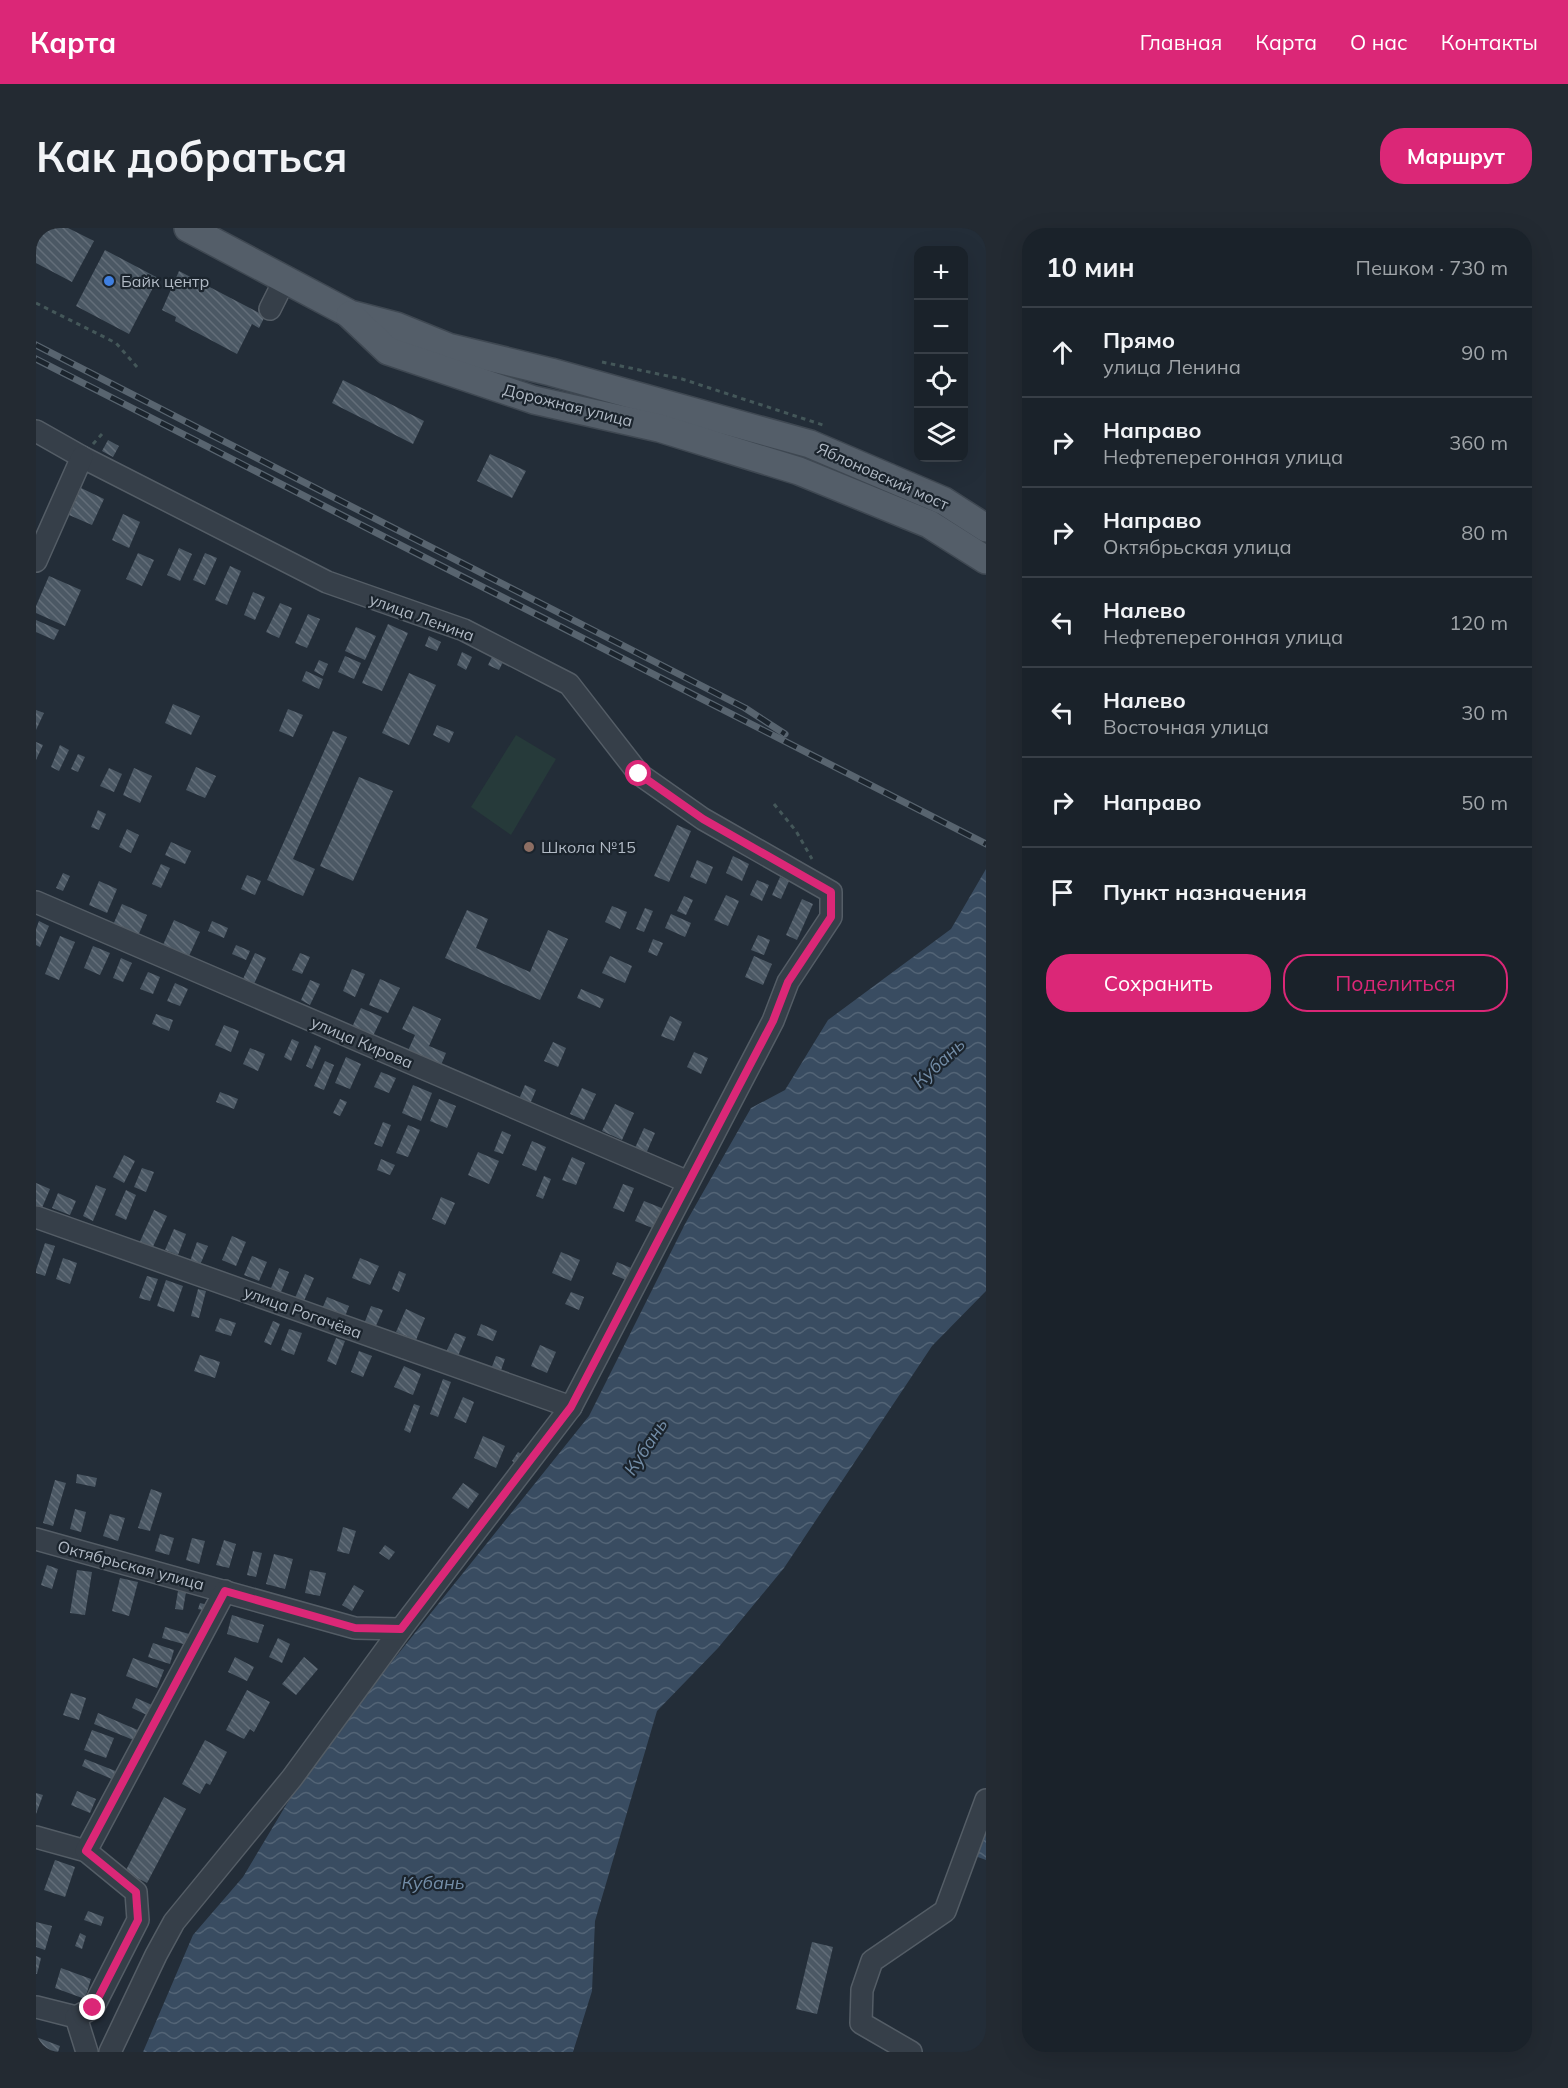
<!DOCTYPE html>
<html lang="ru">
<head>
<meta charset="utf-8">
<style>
  :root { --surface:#1a222a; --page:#232a32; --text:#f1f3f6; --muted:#9fa4a8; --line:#383f47; --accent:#db2777 }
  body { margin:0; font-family:Mulish,sans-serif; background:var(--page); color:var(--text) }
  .controls { position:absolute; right:18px; top:18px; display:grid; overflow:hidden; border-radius:12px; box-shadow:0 6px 24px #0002 }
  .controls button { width:54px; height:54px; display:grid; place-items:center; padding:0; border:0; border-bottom:2px solid var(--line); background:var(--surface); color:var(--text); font:30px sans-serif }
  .stop { position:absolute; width:18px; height:18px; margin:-14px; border:4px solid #db2777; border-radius:50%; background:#fff }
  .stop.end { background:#db2777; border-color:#fff; box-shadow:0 2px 6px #0008 }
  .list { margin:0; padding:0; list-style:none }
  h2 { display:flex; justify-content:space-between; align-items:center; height:78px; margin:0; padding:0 24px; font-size:26px }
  h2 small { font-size:20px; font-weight:400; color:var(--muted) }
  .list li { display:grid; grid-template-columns:39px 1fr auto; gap:18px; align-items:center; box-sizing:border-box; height:90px; padding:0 24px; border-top:2px solid var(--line) }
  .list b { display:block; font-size:22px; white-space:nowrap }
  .list p { margin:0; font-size:20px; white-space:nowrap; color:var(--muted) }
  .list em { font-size:20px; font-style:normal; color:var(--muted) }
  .actions { display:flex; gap:12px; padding:18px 24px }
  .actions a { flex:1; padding:14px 0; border:2px solid var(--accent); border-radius:24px; text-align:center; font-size:21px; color:var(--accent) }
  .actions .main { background:var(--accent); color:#fff }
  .icon { flex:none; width:33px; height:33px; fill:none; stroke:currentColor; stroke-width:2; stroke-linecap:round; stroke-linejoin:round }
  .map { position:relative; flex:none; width:950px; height:1824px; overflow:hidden; border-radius:24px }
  header { display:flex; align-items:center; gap:36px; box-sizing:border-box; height:84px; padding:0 30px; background:var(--accent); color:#fff }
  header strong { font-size:28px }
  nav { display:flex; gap:33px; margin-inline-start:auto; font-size:21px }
  .intro { display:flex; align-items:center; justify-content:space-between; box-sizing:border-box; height:144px; padding:0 36px }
  h1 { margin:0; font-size:42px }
  .button { padding:15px 27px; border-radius:24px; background:var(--accent); color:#fff; font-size:21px; font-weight:700 }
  main { display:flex; gap:36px; padding:0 36px }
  aside { flex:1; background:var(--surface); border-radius:24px; box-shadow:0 6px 24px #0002 }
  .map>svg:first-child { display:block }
  .garden { fill:#263a3a }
  .water { fill:url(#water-waves) }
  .building { fill:url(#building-back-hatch) }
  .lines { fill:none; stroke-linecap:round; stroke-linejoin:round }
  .minor-casing { stroke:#545d66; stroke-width:24 }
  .major-casing { stroke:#3f4852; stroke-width:30 }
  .path { stroke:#445759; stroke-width:3; stroke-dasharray:4.5 4.5; stroke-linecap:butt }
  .minor { stroke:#363f49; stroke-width:21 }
  .major { stroke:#545e69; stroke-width:27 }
  .rail-casing { stroke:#58646f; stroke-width:7 }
  .rail { stroke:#1b242d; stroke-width:4.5; stroke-dasharray:14; stroke-linecap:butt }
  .route { stroke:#db2777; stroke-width:8 }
  .shop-dot { fill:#3f7fe0; stroke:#1b242d; stroke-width:2 }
  .education-dot { fill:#8d6e63; stroke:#1b242d; stroke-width:2 }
  .labels { text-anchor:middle; stroke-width:4.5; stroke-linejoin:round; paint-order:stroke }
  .poi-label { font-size:16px; fill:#b1bac5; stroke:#1b242d; text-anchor:start }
  .street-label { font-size:16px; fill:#b1bac5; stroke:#1b242d }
  .water-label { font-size:18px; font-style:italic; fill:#738da7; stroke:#1b242d }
</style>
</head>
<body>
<header>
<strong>Карта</strong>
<nav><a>Главная</a><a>Карта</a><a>О нас</a><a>Контакты</a></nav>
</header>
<div class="intro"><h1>Как добраться</h1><a class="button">Маршрут</a></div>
<main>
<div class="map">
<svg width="950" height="1824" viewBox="0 0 950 1824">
  <defs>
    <pattern id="water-waves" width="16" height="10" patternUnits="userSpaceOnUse" patternTransform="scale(1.5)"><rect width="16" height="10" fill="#394c61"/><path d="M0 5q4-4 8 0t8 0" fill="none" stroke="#536476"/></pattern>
    <pattern id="building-back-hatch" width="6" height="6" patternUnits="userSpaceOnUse" patternTransform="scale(1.5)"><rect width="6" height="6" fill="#4b5864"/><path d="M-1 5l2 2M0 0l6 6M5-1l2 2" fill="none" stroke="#636e79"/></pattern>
  </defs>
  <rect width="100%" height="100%" fill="#232d38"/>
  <polygon class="garden" points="480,507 520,531 475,607 435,579"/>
  <g class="water">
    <polygon points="950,641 950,1063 896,1118 748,1340 682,1420 621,1483 559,1693 556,1763 537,1824 107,1824 157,1707 207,1649 277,1532 553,1188 649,996 715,880 749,862 792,792 915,701"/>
    <polygon points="950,1600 950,1632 939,1628"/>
  </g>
  <g class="building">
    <polygon points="0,0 32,0 58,13 36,54 0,35"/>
    <polygon points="69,22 122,50 93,106 40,78"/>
    <polygon points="143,43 229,88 223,100 216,96 201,126 139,93 140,89 126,82"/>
    <polygon points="307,152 388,193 377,216 296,175"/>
    <polygon points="72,212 83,218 77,229 66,223"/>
    <polygon points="454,226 490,243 476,270 441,253"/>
    <polygon points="45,260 68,271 56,297 33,287"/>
    <polygon points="87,286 104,294 93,320 76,312"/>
    <polygon points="143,320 156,326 144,353 131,347"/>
    <polygon points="102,325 118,332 106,358 90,351"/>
    <polygon points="169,325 181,330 169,357 157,352"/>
    <polygon points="194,338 205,343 191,377 179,372"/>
    <polygon points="13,348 45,362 29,398 0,385 0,378"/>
    <polygon points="217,364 229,369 219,392 208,387"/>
    <polygon points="244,375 256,380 243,410 230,404"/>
    <polygon points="272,386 284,391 271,420 259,415"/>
    <polygon points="0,392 23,402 18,412 0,404"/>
    <polygon points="352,396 372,405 346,463 326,455"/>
    <polygon points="320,399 340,408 329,432 309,423"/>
    <polygon points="393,408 405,414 401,423 389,418"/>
    <polygon points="426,424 436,429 430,442 421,437"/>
    <polygon points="309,428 325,435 318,451 302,444"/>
    <polygon points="456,429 467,434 463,442 452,437"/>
    <polygon points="283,432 292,436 287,448 278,443"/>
    <polygon points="270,443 287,451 283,461 266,453"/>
    <polygon points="373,445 400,457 373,517 346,505"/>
    <polygon points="137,476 164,488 155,507 129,495"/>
    <polygon points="252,481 267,487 257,509 243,503"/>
    <polygon points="0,482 8,485 0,502"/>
    <polygon points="401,497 418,504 413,515 397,507"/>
    <polygon points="297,503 311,509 257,631 279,641 267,668 231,652"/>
    <polygon points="0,514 7,517 0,532"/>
    <polygon points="24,517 33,522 23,543 15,539"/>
    <polygon points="42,526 49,529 42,544 35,541"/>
    <polygon points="160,539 180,548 169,570 150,562"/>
    <polygon points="73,540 86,546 78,564 64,558"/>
    <polygon points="98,540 116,548 104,575 87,567"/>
    <polygon points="323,549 357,563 317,653 284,638"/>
    <polygon points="62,582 70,586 63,602 55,599"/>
    <polygon points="641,597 655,603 633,654 618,648"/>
    <polygon points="91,601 103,607 95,625 83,619"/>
    <polygon points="135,614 155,623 149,636 129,627"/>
    <polygon points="697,628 713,636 706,653 690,645"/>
    <polygon points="661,632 677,639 670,656 654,649"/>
    <polygon points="125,636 134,640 125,660 116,656"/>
    <polygon points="27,645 34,648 27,663 20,660"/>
    <polygon points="211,647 225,653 219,667 205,661"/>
    <polygon points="744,649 753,653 745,671 736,667"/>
    <polygon points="721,652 733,657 726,673 714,667"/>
    <polygon points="63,653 81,661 71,685 53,677"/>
    <polygon points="690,667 703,673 692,698 678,692"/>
    <polygon points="648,668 657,672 650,687 641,683"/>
    <polygon points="766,671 777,676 761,712 750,707"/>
    <polygon points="86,676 111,687 102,708 77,697"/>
    <polygon points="576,678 591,684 584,701 569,694"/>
    <polygon points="609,680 617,683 608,704 600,701"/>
    <polygon points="431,682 452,691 440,720 494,744 512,702 532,711 504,772 409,730"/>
    <polygon points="635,686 655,695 649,709 629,700"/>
    <polygon points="138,692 164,704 153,728 127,717"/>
    <polygon points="3,693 13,698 4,719 0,717 0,701"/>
    <polygon points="176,693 192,700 188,710 172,703"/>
    <polygon points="722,707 734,712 728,727 715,722"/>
    <polygon points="24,708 39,714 23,752 9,746"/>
    <polygon points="617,711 627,715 621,728 612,724"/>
    <polygon points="200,717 214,723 210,732 196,726"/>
    <polygon points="57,718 74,725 64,747 48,740"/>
    <polygon points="219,725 230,730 218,756 207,751"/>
    <polygon points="264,725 274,729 266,746 256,742"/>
    <polygon points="574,728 596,738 589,755 566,745"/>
    <polygon points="718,728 736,736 727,757 709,749"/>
    <polygon points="85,730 96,735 87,754 77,750"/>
    <polygon points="316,741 329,746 319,769 307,763"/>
    <polygon points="112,744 124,749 117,766 104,761"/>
    <polygon points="344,751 364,760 352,785 333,777"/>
    <polygon points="274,752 284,756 274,777 265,772"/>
    <polygon points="139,755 152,761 144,778 131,773"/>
    <polygon points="545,761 568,771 564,780 541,770"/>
    <polygon points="377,778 405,791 393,818 410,825 403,842 370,827 379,807 366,801"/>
    <polygon points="325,780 346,789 337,808 316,799"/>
    <polygon points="120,786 137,792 133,803 116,796"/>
    <polygon points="634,788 646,794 638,813 625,808"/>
    <polygon points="188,797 203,803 195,824 179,817"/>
    <polygon points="256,811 263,814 255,833 248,829"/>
    <polygon points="517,814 530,820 522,839 508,833"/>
    <polygon points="279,817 285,820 276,841 270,838"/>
    <polygon points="214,820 229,826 222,843 207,836"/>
    <polygon points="658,824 672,830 665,846 651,839"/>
    <polygon points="310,829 325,836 314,861 299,855"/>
    <polygon points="289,833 298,837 288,862 278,858"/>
    <polygon points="345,844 360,850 353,865 338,859"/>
    <polygon points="377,857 396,865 385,893 366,885"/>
    <polygon points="489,857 500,862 494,876 483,871"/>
    <polygon points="546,860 560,866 548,892 534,886"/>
    <polygon points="184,864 202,871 198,881 180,874"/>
    <polygon points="304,871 311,874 304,888 297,885"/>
    <polygon points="403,871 420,878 411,900 394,893"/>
    <polygon points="579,876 598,885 586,912 566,903"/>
    <polygon points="347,894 355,897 346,919 338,916"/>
    <polygon points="372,897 384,902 372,929 360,925"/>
    <polygon points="608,900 619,905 609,928 598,922"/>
    <polygon points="466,903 475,907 467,926 458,923"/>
    <polygon points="496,913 510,919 500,943 486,937"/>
    <polygon points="442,924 463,933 453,956 432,947"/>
    <polygon points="88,927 99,933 88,955 77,949"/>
    <polygon points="536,929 549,935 540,957 526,952"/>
    <polygon points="345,931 359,937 354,947 341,942"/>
    <polygon points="106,940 118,944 110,964 98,959"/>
    <polygon points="508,948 515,951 507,971 500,968"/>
    <polygon points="0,955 14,961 6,980 0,977"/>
    <polygon points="587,956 598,960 588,984 577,980"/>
    <polygon points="60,957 70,961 57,993 47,988"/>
    <polygon points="90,962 100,967 90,992 79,987"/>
    <polygon points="22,965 40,973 34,987 16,980"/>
    <polygon points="405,969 419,975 409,997 396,991"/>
    <polygon points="608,973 628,981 619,1001 599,993"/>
    <polygon points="118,982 131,988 115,1023 102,1018"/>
    <polygon points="138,1001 150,1006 142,1027 129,1022"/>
    <polygon points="196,1008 210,1014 200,1038 186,1032"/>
    <polygon points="161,1014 172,1018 164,1037 154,1033"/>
    <polygon points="9,1015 19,1018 9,1048 0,1045 0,1042"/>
    <polygon points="525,1024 544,1032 535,1053 516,1045"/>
    <polygon points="216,1028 231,1034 223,1053 208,1047"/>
    <polygon points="27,1030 41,1035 34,1056 20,1051"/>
    <polygon points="324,1030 343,1038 334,1057 316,1050"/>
    <polygon points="581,1034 595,1040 590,1052 576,1046"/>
    <polygon points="243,1040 253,1044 245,1064 235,1060"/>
    <polygon points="363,1043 370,1046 363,1064 356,1061"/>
    <polygon points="269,1046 278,1050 268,1073 259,1070"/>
    <polygon points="111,1048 122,1051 114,1073 103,1070"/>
    <polygon points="130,1052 147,1058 138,1084 121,1078"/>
    <polygon points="162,1061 170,1063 163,1090 155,1088"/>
    <polygon points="535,1064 548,1069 543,1082 529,1076"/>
    <polygon points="291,1069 313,1078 308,1091 286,1081"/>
    <polygon points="335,1078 347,1082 339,1100 328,1096"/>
    <polygon points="370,1081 389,1090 380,1112 360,1104"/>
    <polygon points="184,1090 200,1095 195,1108 179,1103"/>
    <polygon points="237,1093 244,1096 235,1117 228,1114"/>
    <polygon points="445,1096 461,1103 457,1113 441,1107"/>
    <polygon points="253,1101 266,1105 258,1127 245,1122"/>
    <polygon points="419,1105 430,1109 422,1128 410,1124"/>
    <polygon points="300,1110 309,1113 300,1137 291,1133"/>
    <polygon points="504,1117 520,1124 511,1145 495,1138"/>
    <polygon points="323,1123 336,1128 327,1149 315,1144"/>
    <polygon points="164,1127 184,1134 179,1150 158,1143"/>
    <polygon points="460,1128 469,1131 464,1145 455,1141"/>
    <polygon points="368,1138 385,1146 377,1167 358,1159"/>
    <polygon points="407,1151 415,1154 402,1189 394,1186"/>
    <polygon points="427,1169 438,1174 430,1195 418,1190"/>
    <polygon points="378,1176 384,1178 374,1205 368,1202"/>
    <polygon points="447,1208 469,1218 460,1240 438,1230"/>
    <polygon points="482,1224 492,1230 486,1239 476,1233"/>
    <polygon points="41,1246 61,1250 59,1259 40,1255"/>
    <polygon points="19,1252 30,1255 17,1298 7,1295"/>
    <polygon points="427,1255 443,1266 432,1281 416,1270"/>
    <polygon points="115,1261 126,1265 114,1303 102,1300"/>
    <polygon points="39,1281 50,1284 45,1304 34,1301"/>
    <polygon points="74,1286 89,1290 82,1313 67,1308"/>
    <polygon points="307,1299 320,1303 313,1326 301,1323"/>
    <polygon points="124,1306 138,1310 133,1327 119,1323"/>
    <polygon points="156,1310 169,1313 163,1336 150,1332"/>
    <polygon points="188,1312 200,1316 193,1340 180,1337"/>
    <polygon points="349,1317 359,1324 353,1332 343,1325"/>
    <polygon points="217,1323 226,1325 220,1349 211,1347"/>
    <polygon points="238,1326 257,1331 249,1361 230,1356"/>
    <polygon points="11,1337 22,1341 16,1361 5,1357"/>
    <polygon points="41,1342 56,1344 49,1387 34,1385"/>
    <polygon points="274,1342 290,1345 284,1368 269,1365"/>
    <polygon points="84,1350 102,1354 93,1388 76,1383"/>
    <polygon points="318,1357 328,1363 316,1383 306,1377"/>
    <polygon points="142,1363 150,1364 147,1382 139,1381"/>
    <polygon points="164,1375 172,1377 170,1383 162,1381"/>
    <polygon points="196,1387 228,1397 222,1415 191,1406"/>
    <polygon points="129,1399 160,1408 158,1419 126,1410"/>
    <polygon points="242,1410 254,1416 246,1435 233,1429"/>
    <polygon points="117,1415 138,1422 134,1436 112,1429"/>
    <polygon points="199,1429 218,1439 211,1453 192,1444"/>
    <polygon points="268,1429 282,1441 260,1467 246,1456"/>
    <polygon points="97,1430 128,1442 121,1460 90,1448"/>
    <polygon points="211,1462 234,1474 218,1504 214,1501 208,1511 190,1502"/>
    <polygon points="35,1465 50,1470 43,1492 27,1487"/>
    <polygon points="100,1470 116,1477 111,1487 96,1480"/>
    <polygon points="62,1485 104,1503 100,1513 58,1496"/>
    <polygon points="56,1502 78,1510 70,1530 48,1522"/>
    <polygon points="169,1512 191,1524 174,1557 170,1555 164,1566 146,1556"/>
    <polygon points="49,1531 82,1544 78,1552 46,1538"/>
    <polygon points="41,1563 60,1571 54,1585 35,1577"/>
    <polygon points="0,1565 7,1567 0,1586"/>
    <polygon points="128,1569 150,1581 111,1655 89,1644"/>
    <polygon points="19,1632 39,1639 29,1669 8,1662"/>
    <polygon points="52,1683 68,1689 65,1698 48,1692"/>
    <polygon points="0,1694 16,1698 9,1722 0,1719"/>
    <polygon points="44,1705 50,1708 46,1721 39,1718"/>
    <polygon points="776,1714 797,1719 781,1786 760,1781"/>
    <polygon points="0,1728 5,1730 1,1746 0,1746"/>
    <polygon points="25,1740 55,1751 49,1771 19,1760"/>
    <polygon points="0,1809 24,1818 22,1824 0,1824"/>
  </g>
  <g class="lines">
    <defs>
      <g id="minor">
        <polyline points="234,81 249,51"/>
        <polyline points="0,203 46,229 291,354 428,402 533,456 603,546 667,591 795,664 795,689 752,754 737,793 535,1179 365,1401 256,1550 138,1694 120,1727 74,1824"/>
        <polyline points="0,333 46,229"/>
        <polyline points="0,674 652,954"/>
        <polyline points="0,989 535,1179"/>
        <polyline points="0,1311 319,1400 365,1401"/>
        <polyline points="0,1609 50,1623 100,1664 102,1692 57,1780 40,1789"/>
        <polyline points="50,1623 189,1363"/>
        <polyline points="0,1779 40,1789"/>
        <polyline points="40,1789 51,1824"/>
        <polyline points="875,1824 825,1795 826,1762 836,1733 909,1683 950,1572"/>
      </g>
      <g id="major">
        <polyline points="152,0 314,86 360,98 412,119 515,144 774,216 908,273 950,300"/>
        <polyline points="314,87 352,123 498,172 623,200 763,243 893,296 950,332"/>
      </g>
    </defs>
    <use href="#minor" class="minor-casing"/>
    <use href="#major" class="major-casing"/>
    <g class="path">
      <polyline points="0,75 80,115 101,139"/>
      <polyline points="566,134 646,151 790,198"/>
      <polyline points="57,216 66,206"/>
      <polyline points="738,576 760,603 776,631"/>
    </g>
    <use href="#minor" class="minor"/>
    <use href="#major" class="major"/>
    <defs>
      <g id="rail">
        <polyline points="0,117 709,480 749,506"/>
        <polyline points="0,131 950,616"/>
      </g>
    </defs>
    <use href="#rail" class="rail-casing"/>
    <use href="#rail" class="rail"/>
  </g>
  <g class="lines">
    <polyline class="route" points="57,1780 102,1692 100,1664 50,1623 189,1363 319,1400 365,1401 535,1179 737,793 752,754 795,689 795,664 667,591 603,546"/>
  </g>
  <circle class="shop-dot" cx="73" cy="53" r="6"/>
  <circle class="education-dot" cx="493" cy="619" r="6"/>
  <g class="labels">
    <g class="poi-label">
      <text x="85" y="59">Байк центр</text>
      <text x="505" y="625">Школа №15</text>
    </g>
    <g class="street-label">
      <text transform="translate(532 177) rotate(14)" y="6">Дорожная улица</text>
      <text transform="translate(847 248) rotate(24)" y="6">Яблоновский мост</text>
      <text transform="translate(386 389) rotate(20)" y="6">улица Ленина</text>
      <text transform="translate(326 814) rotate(23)" y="6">улица Кирова</text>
      <text transform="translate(267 1084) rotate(20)" y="6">улица Рогачёва</text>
      <text transform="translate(95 1337) rotate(15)" y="6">Октябрьская улица</text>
    </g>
    <g class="water-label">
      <text transform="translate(903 835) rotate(-43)" y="6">Кубань</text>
      <text transform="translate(610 1219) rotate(-57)" y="6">Кубань</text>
      <text x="397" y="1661">Кубань</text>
    </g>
  </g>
</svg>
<div class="controls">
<button>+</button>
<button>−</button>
<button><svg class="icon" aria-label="locate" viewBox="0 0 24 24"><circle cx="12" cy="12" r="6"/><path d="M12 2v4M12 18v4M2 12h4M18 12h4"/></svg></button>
<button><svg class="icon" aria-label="layers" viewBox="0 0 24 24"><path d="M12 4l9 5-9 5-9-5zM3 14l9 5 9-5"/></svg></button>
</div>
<div class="stop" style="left:603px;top:546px"></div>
<div class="stop end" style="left:57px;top:1780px"></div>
</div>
<aside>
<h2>10 мин<small>Пешком · 730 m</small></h2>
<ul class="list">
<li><svg class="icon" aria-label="ahead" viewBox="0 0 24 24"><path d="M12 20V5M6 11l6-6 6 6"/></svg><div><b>Прямо</b><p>улица Ленина</p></div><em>90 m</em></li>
<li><svg class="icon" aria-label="right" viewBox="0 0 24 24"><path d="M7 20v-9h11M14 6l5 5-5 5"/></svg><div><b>Направо</b><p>Нефтеперегонная улица</p></div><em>360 m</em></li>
<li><svg class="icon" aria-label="right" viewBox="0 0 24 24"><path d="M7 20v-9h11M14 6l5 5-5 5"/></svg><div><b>Направо</b><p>Октябрьская улица</p></div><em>80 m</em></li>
<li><svg class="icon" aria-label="left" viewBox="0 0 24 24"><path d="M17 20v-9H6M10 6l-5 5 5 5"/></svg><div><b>Налево</b><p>Нефтеперегонная улица</p></div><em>120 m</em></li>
<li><svg class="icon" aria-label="left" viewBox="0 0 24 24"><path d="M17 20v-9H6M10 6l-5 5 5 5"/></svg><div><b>Налево</b><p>Восточная улица</p></div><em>30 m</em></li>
<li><svg class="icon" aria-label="right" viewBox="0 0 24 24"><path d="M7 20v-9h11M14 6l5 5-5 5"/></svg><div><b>Направо</b></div><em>50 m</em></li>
<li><svg class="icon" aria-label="arrive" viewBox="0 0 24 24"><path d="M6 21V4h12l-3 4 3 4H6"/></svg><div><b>Пункт назначения</b></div></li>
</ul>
<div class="actions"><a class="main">Сохранить</a><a>Поделиться</a></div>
</aside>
</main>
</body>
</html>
